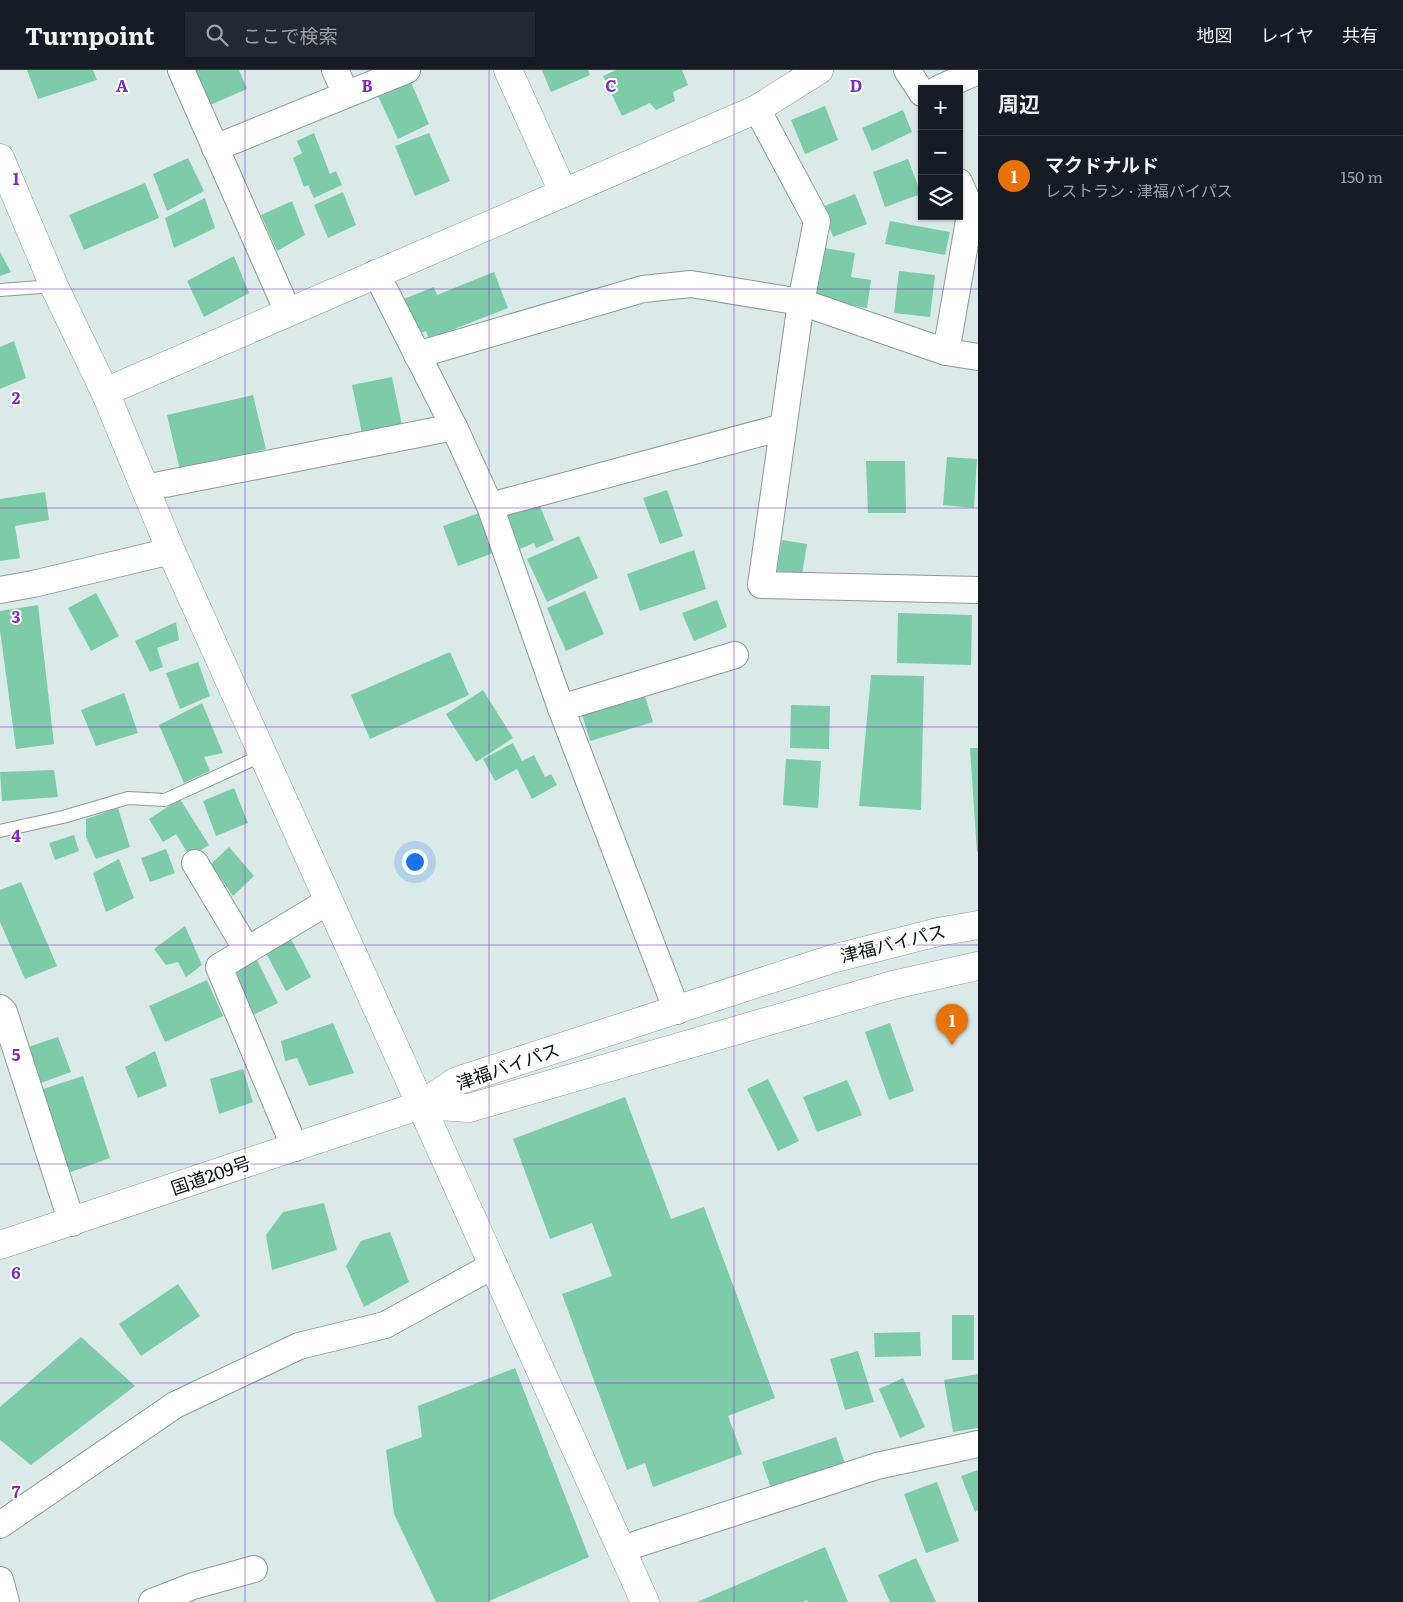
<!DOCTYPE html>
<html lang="ja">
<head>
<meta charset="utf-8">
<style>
  :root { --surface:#171b24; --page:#242831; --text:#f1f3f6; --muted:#9ea1a6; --line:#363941; --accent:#9b5829 }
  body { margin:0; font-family:Literata,"Noto Sans JP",serif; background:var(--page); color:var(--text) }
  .controls { position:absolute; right:15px; top:15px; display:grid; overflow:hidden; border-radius:0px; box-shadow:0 1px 4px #0004 }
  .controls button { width:45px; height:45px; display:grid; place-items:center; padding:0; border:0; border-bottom:1px solid var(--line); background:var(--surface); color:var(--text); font:25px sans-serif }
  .you { position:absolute; left:414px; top:791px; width:18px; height:18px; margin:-12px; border:4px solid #fff; border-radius:50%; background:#1a73e8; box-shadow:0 0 0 8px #1a73e833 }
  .badge { display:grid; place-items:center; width:32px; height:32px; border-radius:50%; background:var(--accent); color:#fff; font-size:16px; font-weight:700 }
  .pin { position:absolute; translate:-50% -41px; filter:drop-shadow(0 1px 2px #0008) }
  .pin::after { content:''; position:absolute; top:26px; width:18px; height:15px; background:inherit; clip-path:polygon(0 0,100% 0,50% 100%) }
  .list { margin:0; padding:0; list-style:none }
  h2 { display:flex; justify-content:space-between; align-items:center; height:65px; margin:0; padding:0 20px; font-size:21px }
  h2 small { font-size:16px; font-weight:400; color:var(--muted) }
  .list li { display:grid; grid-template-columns:32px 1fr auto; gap:15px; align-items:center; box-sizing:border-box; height:80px; padding:0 20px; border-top:1px solid var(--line) }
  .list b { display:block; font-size:19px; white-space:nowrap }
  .list p { margin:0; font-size:16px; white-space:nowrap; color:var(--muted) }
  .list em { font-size:16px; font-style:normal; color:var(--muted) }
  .icon { flex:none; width:28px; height:28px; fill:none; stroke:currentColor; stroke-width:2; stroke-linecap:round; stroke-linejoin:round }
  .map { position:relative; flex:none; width:978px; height:1532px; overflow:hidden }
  header { display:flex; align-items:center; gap:30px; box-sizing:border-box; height:70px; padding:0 25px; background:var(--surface); border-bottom:1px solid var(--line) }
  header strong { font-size:24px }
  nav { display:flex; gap:28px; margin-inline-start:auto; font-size:18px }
  .search { width:350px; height:45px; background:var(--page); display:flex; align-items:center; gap:12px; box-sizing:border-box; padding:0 18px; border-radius:0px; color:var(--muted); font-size:19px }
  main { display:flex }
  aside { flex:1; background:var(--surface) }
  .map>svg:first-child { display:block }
  .building { fill:#7dcba8 }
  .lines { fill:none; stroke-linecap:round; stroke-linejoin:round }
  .service-casing { stroke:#8b9a99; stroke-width:14 }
  .minor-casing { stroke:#8b9a99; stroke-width:28 }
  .tertiary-casing { stroke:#8b9a99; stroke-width:29 }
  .trunk-casing { stroke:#8b9a99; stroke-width:29 }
  .service { stroke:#fff; stroke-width:12 }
  .minor { stroke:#fff; stroke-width:26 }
  .tertiary { stroke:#fff; stroke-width:28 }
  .trunk { stroke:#fff; stroke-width:28 }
  .grid { fill:none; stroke:#7b2cbf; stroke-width:1; stroke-opacity:0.55 }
  .labels { text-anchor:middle; stroke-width:4; stroke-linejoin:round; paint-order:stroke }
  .street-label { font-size:18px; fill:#080d0d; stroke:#fff }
  .grid-label { font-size:16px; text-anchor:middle; font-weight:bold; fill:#7b2cbf; stroke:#fff; stroke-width:4; stroke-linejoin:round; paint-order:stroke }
</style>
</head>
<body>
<header>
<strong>Turnpoint</strong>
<div class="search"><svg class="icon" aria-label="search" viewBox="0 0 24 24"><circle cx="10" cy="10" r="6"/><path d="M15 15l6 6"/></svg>ここで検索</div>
<nav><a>地図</a><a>レイヤ</a><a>共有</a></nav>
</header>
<main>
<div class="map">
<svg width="978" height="1532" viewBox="0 0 978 1532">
  <rect width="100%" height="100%" fill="#daeae9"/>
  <g class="building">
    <polygon points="27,0 93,0 97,10 38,29"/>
    <polygon points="195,0 239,0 247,19 210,35"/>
    <polygon points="542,0 588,0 590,5 551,22"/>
    <polygon points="616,0 682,0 688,15 673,22 675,31 656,40 650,33 622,46 603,6"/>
    <polygon points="410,10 429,54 398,69 378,26"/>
    <polygon points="825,36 838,70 805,84 791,50"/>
    <polygon points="903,40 912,62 872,81 862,58"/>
    <polygon points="314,63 330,104 336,101 342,115 314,128 308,115 304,117 293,88 302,83 297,71"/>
    <polygon points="429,63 450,111 415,126 395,76"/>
    <polygon points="188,88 204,121 167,141 153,104"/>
    <polygon points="908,89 921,124 885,137 873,102"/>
    <polygon points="145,113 159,148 84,180 69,145"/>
    <polygon points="343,122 356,155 328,168 314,135"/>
    <polygon points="855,124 867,154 833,167 822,137"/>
    <polygon points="205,128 215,158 174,178 165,148"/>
    <polygon points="292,131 305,165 277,181 261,145"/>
    <polygon points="890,151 950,162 945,185 885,174"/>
    <polygon points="824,178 855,183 851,207 871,210 867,238 816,229"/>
    <polygon points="0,182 11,202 0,206"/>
    <polygon points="234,186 249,223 204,247 187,211"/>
    <polygon points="899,201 935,205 930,247 894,243"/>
    <polygon points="494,202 508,238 429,269 426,261 415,265 401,230 434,217 437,225"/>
    <polygon points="14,271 26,308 0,319 0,277"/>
    <polygon points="392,307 403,360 363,368 352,315"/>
    <polygon points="253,325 266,379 180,400 167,345"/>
    <polygon points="947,387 977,389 974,438 943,435"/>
    <polygon points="866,391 905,391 906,443 868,443"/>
    <polygon points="667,420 683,466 660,474 643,428"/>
    <polygon points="45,422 49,450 15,456 20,488 0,491 0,429"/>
    <polygon points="536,427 554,470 536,478 534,473 515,481 499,442"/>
    <polygon points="479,443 493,483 458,496 443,456"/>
    <polygon points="579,466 598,508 547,532 527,489"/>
    <polygon points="782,470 807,474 802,505 777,501"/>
    <polygon points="694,480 706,519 640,541 627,504"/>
    <polygon points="585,521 604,564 566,581 547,538"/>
    <polygon points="96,523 119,566 91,581 68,538"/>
    <polygon points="717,530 727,557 694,571 682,543"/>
    <polygon points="38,535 54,674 16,679 0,560 0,541"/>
    <polygon points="898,543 972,545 971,595 897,593"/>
    <polygon points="176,552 179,570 157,578 163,597 150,602 135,571"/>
    <polygon points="450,582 469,625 370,669 351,625"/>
    <polygon points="198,592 210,626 180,639 166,603"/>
    <polygon points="871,605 924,606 921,740 859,736"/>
    <polygon points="483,620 513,668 476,692 446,644"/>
    <polygon points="124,623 138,663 96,676 81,640"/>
    <polygon points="644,623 653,652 590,671 581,641"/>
    <polygon points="202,633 223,683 204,687 210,701 184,713 159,655"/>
    <polygon points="791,635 830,636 829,679 790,678"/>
    <polygon points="513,673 522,691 534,685 545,707 551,704 557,715 532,729 517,699 495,711 483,689"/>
    <polygon points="970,678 978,678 978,781 977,782"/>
    <polygon points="786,689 821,691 818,738 783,735"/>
    <polygon points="54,700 58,727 2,731 0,702"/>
    <polygon points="234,718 248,753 216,766 203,731"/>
    <polygon points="180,729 209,775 190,787 176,764 163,772 149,749"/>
    <polygon points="118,738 130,777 96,789 86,767 86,749"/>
    <polygon points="74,765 79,781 55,790 49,773"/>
    <polygon points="229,777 254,806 233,826 211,794"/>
    <polygon points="166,779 175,803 150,812 141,788"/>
    <polygon points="119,789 134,828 106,842 93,803"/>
    <polygon points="21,812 57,896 25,909 0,852 0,820"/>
    <polygon points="185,856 202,895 186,907 178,892 166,895 154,879"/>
    <polygon points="291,869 311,907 286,921 266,883"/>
    <polygon points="257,890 278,933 251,946 230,904"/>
    <polygon points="207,910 223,946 165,972 149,936"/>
    <polygon points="333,953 354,1003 309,1016 297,988 285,991 281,971"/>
    <polygon points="890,953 914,1021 889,1030 865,962"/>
    <polygon points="58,967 71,1002 38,1014 25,978"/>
    <polygon points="155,981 167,1016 138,1028 125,997"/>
    <polygon points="243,999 253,1032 219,1044 210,1009"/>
    <polygon points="83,1006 110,1088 65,1104 37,1021"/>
    <polygon points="768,1009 799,1071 778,1081 747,1019"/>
    <polygon points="847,1010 862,1045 817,1062 803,1027"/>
    <polygon points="625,1027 671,1149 704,1137 775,1328 728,1346 742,1384 653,1417 645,1393 627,1400 562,1224 612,1206 592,1153 550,1169 513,1069"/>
    <polygon points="324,1133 337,1180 272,1200 266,1165 283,1142"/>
    <polygon points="390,1162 409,1212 364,1237 346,1196 361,1171"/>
    <polygon points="178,1214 200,1246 141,1286 119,1254"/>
    <rect x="952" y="1245" width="22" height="45"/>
    <polygon points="920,1262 921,1286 875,1287 874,1263"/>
    <polygon points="81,1267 135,1316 31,1395 0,1370 0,1337"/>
    <polygon points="858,1281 874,1332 845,1340 830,1289"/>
    <polygon points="515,1298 589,1487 487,1532 436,1532 394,1444 386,1380 422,1367 418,1336"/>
    <polygon points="978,1304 978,1358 953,1362 944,1310"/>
    <polygon points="903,1308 925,1357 900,1368 879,1319"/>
    <polygon points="836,1367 846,1397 772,1421 762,1392"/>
    <polygon points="978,1400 978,1440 975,1442 961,1406"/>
    <polygon points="937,1412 959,1471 926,1483 904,1424"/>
    <polygon points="825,1477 848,1532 808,1532 807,1530 803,1532 697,1532"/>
    <polygon points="916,1488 936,1532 890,1532 878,1505"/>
  </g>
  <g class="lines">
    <defs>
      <g id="service">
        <polyline points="0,220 54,216"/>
        <polyline points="0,761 63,747 128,728 165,730 263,685"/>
      </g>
      <g id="minor">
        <polyline points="181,0 288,242"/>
        <polyline points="335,0 346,24"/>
        <polyline points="907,0 922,23"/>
        <polyline points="938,19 978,1"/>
        <polyline points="757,39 817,151 801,232 761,515 978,520"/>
        <polyline points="215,78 407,0"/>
        <polyline points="376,203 454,357 490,436 561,638 677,941"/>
        <polyline points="946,282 971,139 959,112"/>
        <polyline points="417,285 643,219 691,214 801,232 946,282 978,287"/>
        <polyline points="145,418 454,357"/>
        <polyline points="490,436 783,357"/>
        <polyline points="0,520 33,514 171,481"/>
        <polyline points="561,638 735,585"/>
        <polyline points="195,793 247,880"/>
        <polyline points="0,938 4,942 72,1153"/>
        <polyline points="295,1078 219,897 329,831"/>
        <polyline points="0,1455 175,1335 299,1276 385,1255 494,1195"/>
        <polyline points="622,1479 877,1396 978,1374"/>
        <polyline points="0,1510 6,1532"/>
        <polyline points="152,1532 193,1516 254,1499"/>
      </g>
      <g id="tertiary">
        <polyline points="508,0 563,122"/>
        <polyline points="0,88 54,216 105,322 171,481 645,1532"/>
        <polyline points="105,322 757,39 819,0"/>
      </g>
      <g id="trunk">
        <polyline points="421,1035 469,1038 893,915 978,896"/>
        <polyline points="0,1175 421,1035 457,1011 832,889 938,862 978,855"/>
      </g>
    </defs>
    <use href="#service" class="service-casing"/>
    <use href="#minor" class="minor-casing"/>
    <use href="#tertiary" class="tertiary-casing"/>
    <use href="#trunk" class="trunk-casing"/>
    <use href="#service" class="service"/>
    <use href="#minor" class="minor"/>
    <use href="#tertiary" class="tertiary"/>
    <use href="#trunk" class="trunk"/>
  </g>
  <path class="grid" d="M245 0V1532M489 0V1532M734 0V1532M0 219H978M0 438H978M0 657H978M0 875H978M0 1094H978M0 1313H978"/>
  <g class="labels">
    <g class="street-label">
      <text transform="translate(893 874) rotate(-14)" y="6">津福バイパス</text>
      <text transform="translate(508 997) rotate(-19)" y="6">津福バイパス</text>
      <text transform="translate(211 1106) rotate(-19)" y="6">国道209号</text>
    </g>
  </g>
  <g class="grid-label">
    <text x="122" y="22">A</text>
    <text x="367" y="22">B</text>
    <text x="611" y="22">C</text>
    <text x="856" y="22">D</text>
    <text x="16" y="115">1</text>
    <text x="16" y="334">2</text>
    <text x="16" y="553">3</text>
    <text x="16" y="772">4</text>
    <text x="16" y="991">5</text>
    <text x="16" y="1209">6</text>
    <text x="16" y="1428">7</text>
  </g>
</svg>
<div class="controls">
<button>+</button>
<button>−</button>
<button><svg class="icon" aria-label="layers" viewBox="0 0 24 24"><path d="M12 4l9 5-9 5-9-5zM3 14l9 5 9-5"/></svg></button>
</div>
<div class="you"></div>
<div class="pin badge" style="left:952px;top:975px;background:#e8710a">1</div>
</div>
<aside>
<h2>周辺<small></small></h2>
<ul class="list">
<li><span class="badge" style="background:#e8710a">1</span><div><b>マクドナルド</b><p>レストラン · 津福バイパス</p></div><em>150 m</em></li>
</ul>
</aside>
</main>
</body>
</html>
